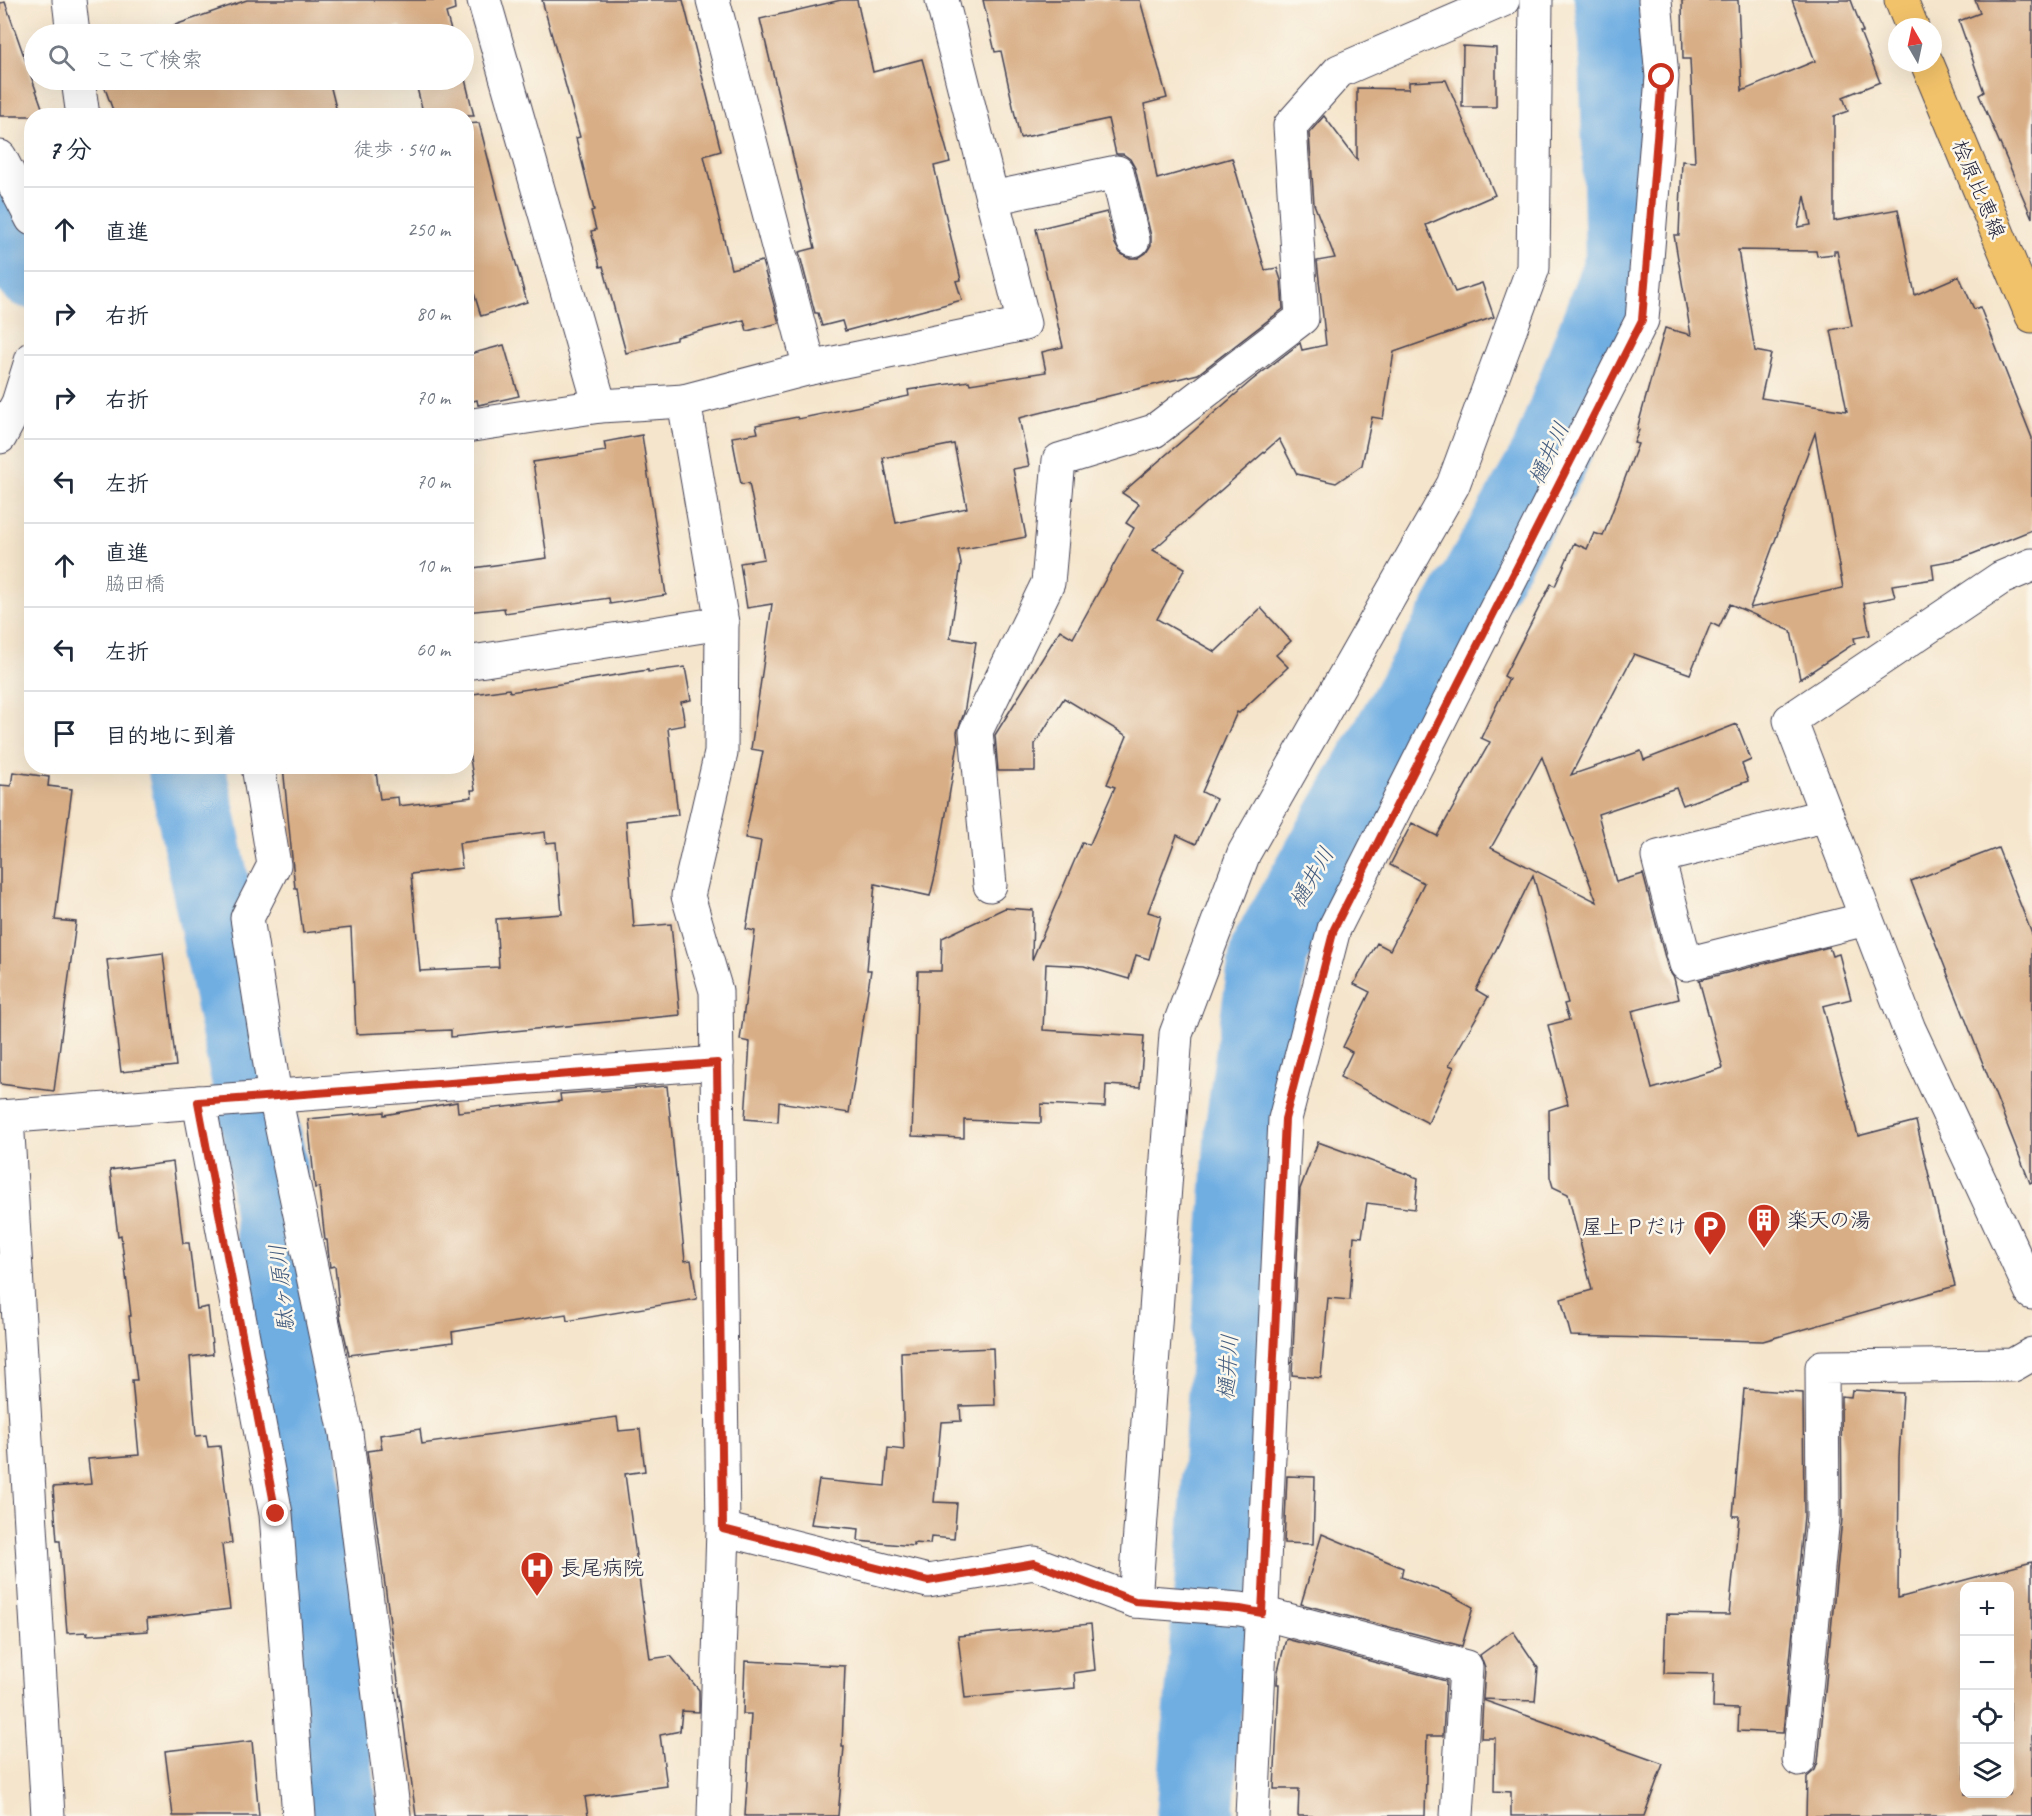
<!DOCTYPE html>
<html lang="ja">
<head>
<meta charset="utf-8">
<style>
  :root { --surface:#fff; --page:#f6f6f7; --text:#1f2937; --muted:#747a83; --line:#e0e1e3 }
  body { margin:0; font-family:Caveat,"Klee One",sans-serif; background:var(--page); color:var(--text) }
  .controls { position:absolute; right:18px; bottom:18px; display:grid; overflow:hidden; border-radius:12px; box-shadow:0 6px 24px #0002 }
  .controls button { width:54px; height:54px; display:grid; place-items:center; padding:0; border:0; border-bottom:2px solid var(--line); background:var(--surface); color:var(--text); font:30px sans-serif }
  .compass { position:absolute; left:1888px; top:18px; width:54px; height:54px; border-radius:50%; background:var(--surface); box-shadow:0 6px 24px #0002; rotate:351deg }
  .stop { position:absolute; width:18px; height:18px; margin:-14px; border:4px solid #c8321e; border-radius:50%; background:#fff }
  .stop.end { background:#c8321e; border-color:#fff; box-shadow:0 2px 6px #0008 }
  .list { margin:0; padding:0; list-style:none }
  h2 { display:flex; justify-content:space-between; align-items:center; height:78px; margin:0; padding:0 24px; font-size:26px }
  h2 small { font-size:20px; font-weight:400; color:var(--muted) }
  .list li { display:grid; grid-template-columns:39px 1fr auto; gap:18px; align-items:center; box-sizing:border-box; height:84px; padding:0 24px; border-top:2px solid var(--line) }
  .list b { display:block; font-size:22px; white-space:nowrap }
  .list p { margin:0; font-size:20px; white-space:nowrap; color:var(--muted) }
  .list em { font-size:20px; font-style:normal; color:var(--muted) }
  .icon { flex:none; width:33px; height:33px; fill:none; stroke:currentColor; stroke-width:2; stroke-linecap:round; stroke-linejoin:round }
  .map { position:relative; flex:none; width:2032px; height:1816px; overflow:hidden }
  .search { position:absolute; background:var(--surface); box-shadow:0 6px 24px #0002; left:24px; top:24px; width:450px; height:66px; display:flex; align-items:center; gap:15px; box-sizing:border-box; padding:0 21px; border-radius:33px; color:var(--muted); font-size:22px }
  .panel { position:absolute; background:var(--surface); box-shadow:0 6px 24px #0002; left:24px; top:108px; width:450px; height:666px; border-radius:24px }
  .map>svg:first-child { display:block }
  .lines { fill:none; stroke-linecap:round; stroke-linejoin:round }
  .river { stroke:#6faee2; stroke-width:78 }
  .building { fill:#d8ae86; fill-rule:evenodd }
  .minor-casing { stroke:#423f51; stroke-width:35 }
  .major-casing { stroke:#423f51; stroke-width:35 }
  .minor { stroke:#fff; stroke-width:33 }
  .major { stroke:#f2c26a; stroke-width:33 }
  .route { stroke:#c8321e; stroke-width:8 }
  .labels { text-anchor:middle; stroke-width:5; stroke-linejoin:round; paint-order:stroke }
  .street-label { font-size:21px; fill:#22223b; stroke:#fbf7ec }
  .poi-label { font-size:21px; fill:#22223b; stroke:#fbf7ec; text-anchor:start }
  .water-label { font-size:22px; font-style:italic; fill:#415a7e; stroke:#fbf7ec }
</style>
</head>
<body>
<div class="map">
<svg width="2032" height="1816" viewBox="0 0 2032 1816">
  <rect width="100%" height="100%" fill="#fbf7ec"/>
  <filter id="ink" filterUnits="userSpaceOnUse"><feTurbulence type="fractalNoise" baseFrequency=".0167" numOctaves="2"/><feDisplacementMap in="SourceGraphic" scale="12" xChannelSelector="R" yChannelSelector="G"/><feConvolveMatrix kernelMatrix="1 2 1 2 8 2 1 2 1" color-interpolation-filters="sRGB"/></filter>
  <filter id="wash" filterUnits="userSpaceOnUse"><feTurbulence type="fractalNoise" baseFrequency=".008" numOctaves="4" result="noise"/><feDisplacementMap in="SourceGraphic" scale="24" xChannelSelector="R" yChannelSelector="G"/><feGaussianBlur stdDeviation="1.35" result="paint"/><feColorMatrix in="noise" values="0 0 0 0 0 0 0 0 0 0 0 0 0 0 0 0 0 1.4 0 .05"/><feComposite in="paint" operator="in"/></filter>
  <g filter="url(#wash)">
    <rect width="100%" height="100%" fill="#f5e5cc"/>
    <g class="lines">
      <g class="river">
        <polyline points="0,216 32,270"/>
        <polyline points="186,766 267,1161 339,1816"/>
        <polyline points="1196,1816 1195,1806 1217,1539 1244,1127 1269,951 1549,459 1624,262 1618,40 1613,0"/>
      </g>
    </g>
    <g id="blocks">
      <g class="building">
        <polygon points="247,0 454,0 455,10 446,13 452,34 403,34 401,26 369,34 149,34"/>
        <polygon points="542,0 683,0 721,151 704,156 731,269 762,261 779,323 747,331 744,320 676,337 676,340 626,353 603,266 600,267 591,231 596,230 591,211 594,210 576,138 580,137"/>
        <polygon points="841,0 857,0 873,72 922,59 950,162 934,166 961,280 956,281 962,300 845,331 842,321 822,326 818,313 815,313 799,252 815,248 760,19"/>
        <path d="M983 0H1140L1167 98 1144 104 1157 179 1232 158 1265 270 1277 268 1281 280 1283 309 1198 374 1019 418 1029 466 1013 469 1026 537 958 550 961 564 950 638 976 642 964 713 957 732 958 744 936 872 930 896 875 884 867 970H871L849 1113 779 1102 778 1122 745 1119 750 1042 740 1040 755 931 746 929 761 841 745 838 763 751 751 749 772 604 747 608 740 563 764 559 749 483 741 484 732 437 758 433 756 425 797 417 798 419 909 396 908 390 969 381 970 384 1046 372 1042 352 1063 347 1036 229 1107 212 1115 244 1120 253 1128 258H1138L1146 253 1151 245V236L1135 168 1130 159 1123 154H1116L1108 119 1020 138 1001 51 995 52ZM954 444 967 508 896 523 883 458Z"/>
        <path d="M1682 0H1738L1742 91 1815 61 1792 0H1851L1863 32H1860L1880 82 1843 97 1848 111 1834 116V221L1898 209 1915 295 1959 276 1974 309 1980 307 2032 438V530L1960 559 1932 564 1934 579 1892 585 1895 597 1864 603 1870 635 1854 638 1855 643 1800 679 1791 631 1730 604 1719 627 1711 623 1690 674 1634 654 1571 775 1641 751 1644 760 1737 724 1751 760 1742 764 1748 781 1683 805 1676 788 1598 814 1616 882 1643 874 1668 969 1674 978 1679 999 1632 1011 1652 1089 1723 1068 1699 980 1829 947 1832 956 1839 954 1851 999 1823 1006 1858 1136 1916 1121 1955 1286 1763 1341 1571 1336 1561 1299 1592 1290 1568 1194 1553 1187 1550 1177 1549 1110 1568 1104 1548 1025 1569 1020 1564 1004 1568 1003 1533 875 1476 990 1488 997 1449 1065 1454 1067 1428 1123 1340 1077 1352 1052 1343 1047 1370 992 1354 984 1377 943 1390 950 1424 883 1390 865 1412 823 1437 836 1490 742 1481 738 1509 679 1504 676 1551 584 1555 586 1574 543 1587 549 1594 533 1603 536 1638 444 1634 443 1639 430 1637 429 1665 328 1691 335 1674 235H1679L1682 161 1695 162 1690 59H1683ZM1805 196 1811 225 1798 227ZM1738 250 1816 251 1817 256 1834 254V251H1837L1852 326 1831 330 1847 411 1761 398 1771 354 1755 351ZM1815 433 1843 588 1750 608ZM1542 757 1558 800 1597 902 1491 848Z"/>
        <polygon points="1975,0 2032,0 2032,218 1979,95 1984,92 1959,21 1980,13"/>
        <polygon points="5,2 45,116 0,116 0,3"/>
        <polygon points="1463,46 1496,48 1496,107 1462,107"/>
        <polygon points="464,75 474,116 424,116 415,80 464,80"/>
        <polygon points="102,80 329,80 338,116 115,116"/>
        <polygon points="1446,80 1495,195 1426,225 1455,292 1482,283 1494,317 1394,352 1383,419 1372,417 1362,465 1336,483 1297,474 1279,439 1153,550 1185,568 1157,619 1215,652 1261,608 1291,641 1276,655 1288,667 1239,713 1237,712 1202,792 1216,799 1196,844 1177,835 1148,912 1161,916 1149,959 1136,955 1129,979 1084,966 1046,964 1043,1030 1144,1036 1140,1087 1106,1085 1105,1107 1041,1104 1041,1123 964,1120 964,1138 912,1136 918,971 941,971 942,938 1005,908 1033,910 1032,960 1082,843 1090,844 1115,787 1107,784 1127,736 1064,698 1035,744 1035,771 998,771 995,735 1060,630 1073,638 1134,528 1126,523 1139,504 1122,493 1251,381 1300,343 1302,350 1326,345 1317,261 1335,258 1314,204 1309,133 1324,116 1357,160 1357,88 1409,89 1409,82"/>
        <polygon points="479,123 507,232 527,302 481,316 466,267 466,124"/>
        <polygon points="504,345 519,396 478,405 477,400 466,403 466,355"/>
        <polygon points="642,435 666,595 610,604 609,598 505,613 504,608 466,612 466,569 547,558 533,462 606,451 604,442"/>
        <path d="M685 667 691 700 681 702 685 725 668 728 678 815 626 821 634 927 671 924 680 1015 451 1037V1030L356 1034 351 928 303 933 297 888H295L283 766H375L380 799 398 797 399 806 472 797 471 790H475L466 733V695L509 689 510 692 648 670V672ZM545 832 546 843 556 842 562 914 496 919 499 967 420 971 411 874 462 868 459 843Z"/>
        <polygon points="13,772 49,777 48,786 72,789 55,920 76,922 54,1091 0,1084 0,785 11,786"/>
        <polygon points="1998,848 2032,934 2032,1182 2030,1183 1911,881"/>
        <polygon points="163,953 176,1066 121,1072 107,960"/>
        <polygon points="667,1086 685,1261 691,1260 697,1299 567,1321 566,1314 452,1332 453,1342 349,1355 340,1316 335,1266 330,1267 327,1240 325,1240 319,1187 315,1188 308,1119 384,1112 384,1115 457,1102 458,1112 561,1101 560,1094"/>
        <polygon points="1318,1142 1418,1178 1415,1209 1367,1203 1362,1237 1354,1236 1350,1300 1328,1298 1321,1378 1292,1375 1300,1189"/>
        <polygon points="173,1162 183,1243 189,1243 197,1309 208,1307 213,1354 190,1357 196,1436 206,1435 208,1447 220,1446 232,1543 222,1545 230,1609 147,1619 148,1631 87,1635 88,1632 67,1633 60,1541 57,1541 53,1487 91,1484 88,1459 139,1455 132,1380 137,1380 129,1316 131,1316 121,1235 118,1236 110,1170"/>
        <polygon points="993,1348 995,1405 960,1406 961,1421 941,1422 934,1502 957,1503 954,1539 931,1537 930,1544 913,1543 914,1546 858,1541 859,1529 811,1524 819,1480 885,1486 888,1448 904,1450 901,1352"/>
        <polygon points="1744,1389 1803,1393 1804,1516 1783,1733 1738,1731 1739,1709 1713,1708 1714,1674 1664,1673 1666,1614 1729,1615 1739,1516 1733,1516"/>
        <path d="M1852 1390 1903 1393 1899 1457 1898 1598 2032 1562V1816H1806L1807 1777 1815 1770 1818 1762 1842 1519 1841 1396 1851 1397ZM1965 1587H2010V1794H1965Z"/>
        <polygon points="617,1417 619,1431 640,1429 645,1471 625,1474 650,1659 671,1656 699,1690 699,1712 682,1711 680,1731 660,1735 667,1786 585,1797 588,1816 416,1816 367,1451 382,1449 380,1435 420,1429 422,1444"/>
        <polygon points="1287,1476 1315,1477 1313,1544 1284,1543"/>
        <polygon points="1322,1534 1403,1568 1401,1577 1449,1594 1473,1607 1462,1646 1301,1604"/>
        <polygon points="1091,1624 1095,1670 1074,1673 1075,1688 965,1698 958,1636"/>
        <polygon points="1513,1631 1538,1668 1535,1701 1483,1699 1485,1668 1480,1655"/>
        <polygon points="1286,1639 1446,1681 1443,1736 1427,1736 1425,1816 1298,1816 1299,1789 1274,1789 1279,1684 1277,1684 1278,1671"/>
        <polygon points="745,1661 845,1666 842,1747 844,1747 838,1816 745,1816 751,1714 743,1714"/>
        <polygon points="1483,1700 1663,1764 1644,1816 1511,1816 1511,1792 1494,1791 1495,1738 1481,1738"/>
        <polygon points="252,1741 259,1816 173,1816 165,1751"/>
      </g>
    </g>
  </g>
  <g filter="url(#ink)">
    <use href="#blocks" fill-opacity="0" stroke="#423f51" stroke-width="1.5"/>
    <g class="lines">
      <defs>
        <g id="minor">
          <polyline points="69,0 73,34"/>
          <polyline points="484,0 600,406 684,401"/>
          <polyline points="713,0 810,368 684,401 722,623 721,753 688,896 716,991 723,1529 714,1816"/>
          <polyline points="78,80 83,116"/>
          <polyline points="0,157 32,219"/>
          <polyline points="992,198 1117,172 1133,240"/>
          <polyline points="810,368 1024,324 942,0"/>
          <polyline points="466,426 600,406"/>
          <polyline points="0,437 18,403 32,358"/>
          <polyline points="2032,565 2001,578 1790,720 1909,1029 2032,1293"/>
          <polyline points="466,663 722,623"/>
          <polyline points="258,766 274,865 247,918 275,1096 346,1433 394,1816"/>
          <polyline points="1827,815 1658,857 1686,964 1866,919"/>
          <polyline points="990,885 976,731 1048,583 1059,460 1154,431 1302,318 1290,126 1339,71 1503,0"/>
          <polyline points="199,1102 276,1514 299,1816"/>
          <polyline points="0,1117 717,1063"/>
          <polyline points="7,1117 48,1816"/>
          <polyline points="723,1529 928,1581 1034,1563 1135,1601 1176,1034 1244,853 1453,485 1533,268 1536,0"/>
          <polyline points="1135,1601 1240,1609 1261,1613 1466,1667 1457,1816"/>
          <polyline points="1799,1760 1823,1517 1822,1367 2013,1365 2032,1354"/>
          <polyline points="1252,1816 1285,1119 1334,929 1642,320 1662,77 1655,0"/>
        </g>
        <g id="major">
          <polyline points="1901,0 1912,27"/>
          <polyline points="1927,63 2032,316"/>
        </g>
      </defs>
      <use href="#minor" class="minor-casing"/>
      <use href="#major" class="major-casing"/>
      <use href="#minor" class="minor"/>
      <use href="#major" class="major"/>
    </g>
  </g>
  <g class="lines" filter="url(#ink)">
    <polyline class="route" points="276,1514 198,1102 717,1063 723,1529 928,1581 1034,1563 1135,1601 1240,1609 1262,1613 1285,1119 1334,929 1642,320 1662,77"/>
  </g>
  <defs>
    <symbol id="building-pin" viewBox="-11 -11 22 30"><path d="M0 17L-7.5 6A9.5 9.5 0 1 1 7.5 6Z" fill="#c8321e" stroke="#fbf7ec"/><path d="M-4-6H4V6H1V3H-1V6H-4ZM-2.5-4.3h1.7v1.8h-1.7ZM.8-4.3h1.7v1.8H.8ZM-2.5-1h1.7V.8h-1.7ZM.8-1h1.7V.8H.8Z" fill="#fff"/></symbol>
    <symbol id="parking-pin" viewBox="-11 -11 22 30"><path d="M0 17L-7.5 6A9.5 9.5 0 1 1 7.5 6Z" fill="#c8321e" stroke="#fbf7ec"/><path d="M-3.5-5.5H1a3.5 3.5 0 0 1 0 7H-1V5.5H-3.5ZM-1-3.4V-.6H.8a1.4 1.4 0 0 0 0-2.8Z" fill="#fff"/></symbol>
    <symbol id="hospital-pin" viewBox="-11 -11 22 30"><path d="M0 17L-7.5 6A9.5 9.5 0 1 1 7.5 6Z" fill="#c8321e" stroke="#fbf7ec"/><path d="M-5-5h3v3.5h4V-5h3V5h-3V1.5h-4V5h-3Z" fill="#fff"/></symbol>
  </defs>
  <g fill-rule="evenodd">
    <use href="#building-pin" x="1745" y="1201" width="38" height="52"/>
    <use href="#parking-pin" x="1691" y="1208" width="38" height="52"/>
    <use href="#hospital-pin" x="518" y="1549" width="38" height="52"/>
  </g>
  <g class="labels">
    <g class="street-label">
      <text transform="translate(1979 189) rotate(67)" y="7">桧原比恵線</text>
    </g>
    <g class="poi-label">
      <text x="1787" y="1227">楽天の湯</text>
      <text x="1687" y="1234" text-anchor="end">屋上Ｐだけ</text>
      <text x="560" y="1575">長尾病院</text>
    </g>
    <g class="water-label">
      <text transform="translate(1548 453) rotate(-65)" y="8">樋井川</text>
      <text transform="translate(1311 877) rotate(-60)" y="8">樋井川</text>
      <text transform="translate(281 1288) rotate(-96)" y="8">駄ヶ原川</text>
      <text transform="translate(1227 1367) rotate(-86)" y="8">樋井川</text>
    </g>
  </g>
</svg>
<div class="controls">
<button>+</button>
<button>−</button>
<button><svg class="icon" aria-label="locate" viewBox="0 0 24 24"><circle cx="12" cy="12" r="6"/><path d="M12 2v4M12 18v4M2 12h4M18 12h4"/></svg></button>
<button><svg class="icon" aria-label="layers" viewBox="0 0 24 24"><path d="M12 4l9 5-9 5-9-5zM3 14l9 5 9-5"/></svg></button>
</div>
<svg class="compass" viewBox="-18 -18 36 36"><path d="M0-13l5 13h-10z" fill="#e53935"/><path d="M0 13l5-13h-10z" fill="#747a83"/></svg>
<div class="stop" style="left:1662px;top:77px"></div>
<div class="stop end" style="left:276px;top:1514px"></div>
<div class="search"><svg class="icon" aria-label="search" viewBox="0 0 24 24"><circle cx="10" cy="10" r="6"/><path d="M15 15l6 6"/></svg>ここで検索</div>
<section class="panel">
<h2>7 分<small>徒歩 · 540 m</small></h2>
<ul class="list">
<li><svg class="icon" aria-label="ahead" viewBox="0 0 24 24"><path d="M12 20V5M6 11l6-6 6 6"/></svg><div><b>直進</b></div><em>250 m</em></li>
<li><svg class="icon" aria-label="right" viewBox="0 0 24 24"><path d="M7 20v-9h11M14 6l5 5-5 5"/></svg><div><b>右折</b></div><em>80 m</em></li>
<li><svg class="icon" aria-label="right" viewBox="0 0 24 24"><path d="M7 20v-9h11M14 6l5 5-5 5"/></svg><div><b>右折</b></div><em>70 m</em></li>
<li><svg class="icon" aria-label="left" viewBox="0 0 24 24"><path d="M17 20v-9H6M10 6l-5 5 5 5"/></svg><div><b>左折</b></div><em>70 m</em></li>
<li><svg class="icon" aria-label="ahead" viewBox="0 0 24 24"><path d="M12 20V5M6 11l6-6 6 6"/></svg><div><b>直進</b><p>脇田橋</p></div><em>10 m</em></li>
<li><svg class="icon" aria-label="left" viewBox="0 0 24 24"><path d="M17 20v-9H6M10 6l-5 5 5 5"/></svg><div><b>左折</b></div><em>60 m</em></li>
<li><svg class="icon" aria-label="arrive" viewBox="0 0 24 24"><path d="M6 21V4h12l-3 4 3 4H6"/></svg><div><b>目的地に到着</b></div></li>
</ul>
</section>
</div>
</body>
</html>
